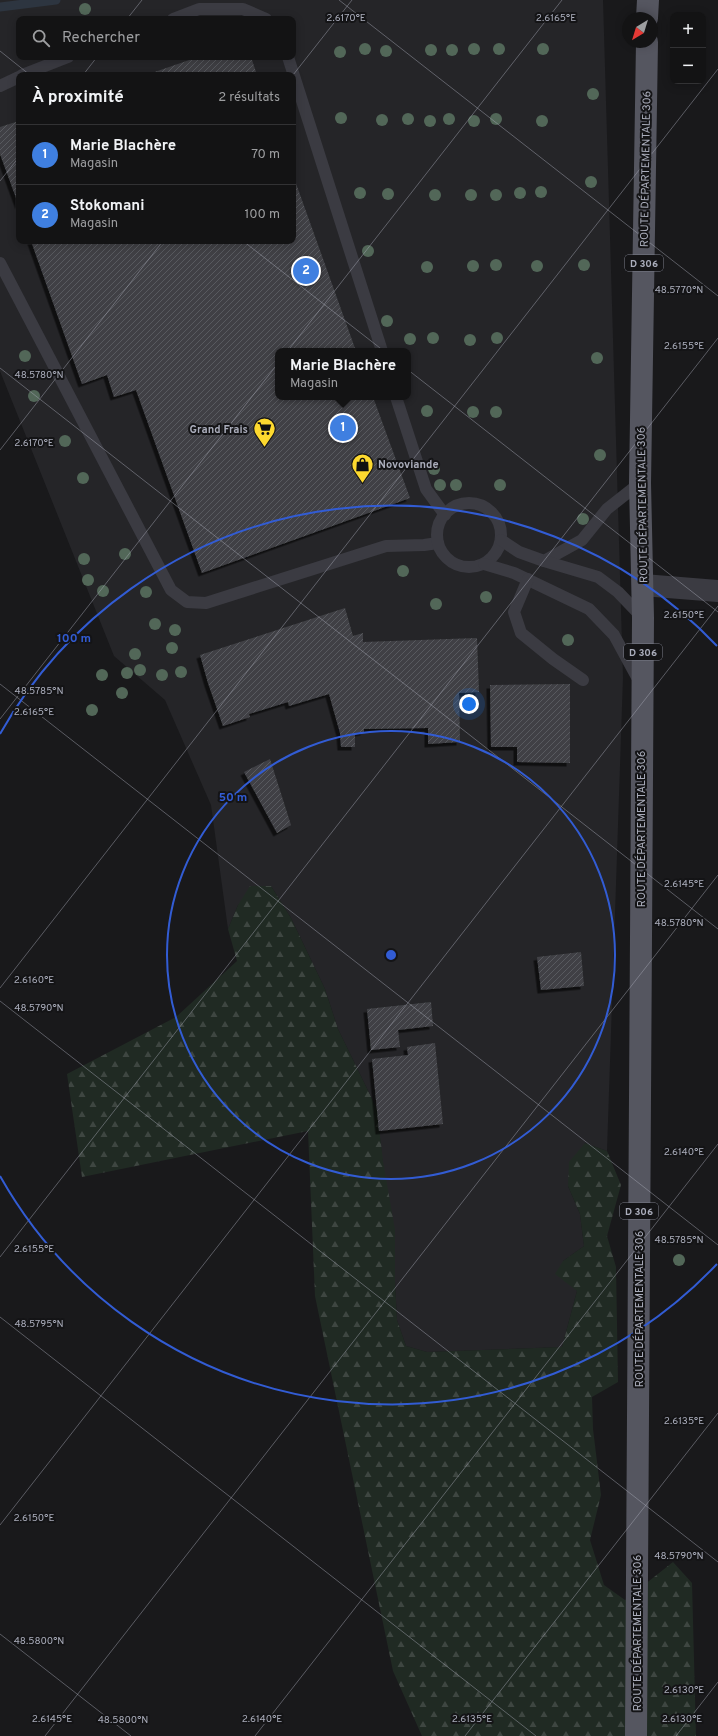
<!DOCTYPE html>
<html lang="fr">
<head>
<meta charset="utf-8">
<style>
  :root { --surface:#131314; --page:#1c1c1d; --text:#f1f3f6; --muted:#9d9ea0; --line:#323234; --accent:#fdd92f }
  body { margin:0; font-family:Overpass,sans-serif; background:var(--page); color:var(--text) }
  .controls { position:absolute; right:12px; top:12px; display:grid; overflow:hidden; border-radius:8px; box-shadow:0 2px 10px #0003 }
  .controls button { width:36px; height:36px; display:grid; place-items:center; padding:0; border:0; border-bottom:1px solid var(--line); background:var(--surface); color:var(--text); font:20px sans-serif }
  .compass { position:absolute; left:622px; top:12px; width:36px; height:36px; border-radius:50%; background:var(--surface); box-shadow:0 2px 10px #0003; rotate:218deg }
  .you { position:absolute; left:469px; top:704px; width:14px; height:14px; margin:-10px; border:3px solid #fff; border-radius:50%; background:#1a73e8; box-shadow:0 0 0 6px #1a73e833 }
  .badge { display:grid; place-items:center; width:26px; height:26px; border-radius:50%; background:var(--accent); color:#fff; font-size:13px; font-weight:700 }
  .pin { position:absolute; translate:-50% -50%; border:2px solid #fff; box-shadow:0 1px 4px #0006 }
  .popup { position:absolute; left:275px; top:348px; width:136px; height:52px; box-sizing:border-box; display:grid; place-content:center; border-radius:8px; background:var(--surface); filter:drop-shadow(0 1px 3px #0005); font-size:13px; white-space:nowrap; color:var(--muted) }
  .popup b { font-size:15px; color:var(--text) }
  .popup::after { content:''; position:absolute; left:50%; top:100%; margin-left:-8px; border:8px solid transparent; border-top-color:var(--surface) }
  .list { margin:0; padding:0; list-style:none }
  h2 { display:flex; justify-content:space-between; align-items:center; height:52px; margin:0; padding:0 16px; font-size:17px }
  h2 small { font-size:13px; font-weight:400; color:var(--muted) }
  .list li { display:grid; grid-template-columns:26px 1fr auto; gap:12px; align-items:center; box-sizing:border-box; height:60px; padding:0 16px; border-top:1px solid var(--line) }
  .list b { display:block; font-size:15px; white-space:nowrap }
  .list p { margin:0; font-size:13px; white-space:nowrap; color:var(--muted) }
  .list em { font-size:13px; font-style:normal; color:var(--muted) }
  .icon { flex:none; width:22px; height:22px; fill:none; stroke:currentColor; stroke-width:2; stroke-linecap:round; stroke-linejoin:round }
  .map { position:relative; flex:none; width:718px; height:1736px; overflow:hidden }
  .search { position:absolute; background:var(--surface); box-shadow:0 2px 10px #0003; left:16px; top:16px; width:280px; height:44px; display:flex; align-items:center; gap:10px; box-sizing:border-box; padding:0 14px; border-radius:8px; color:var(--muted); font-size:15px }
  .panel { position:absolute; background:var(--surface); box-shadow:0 2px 10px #0003; left:16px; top:72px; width:280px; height:172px; border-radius:8px }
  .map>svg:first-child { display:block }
  .built { fill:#252528; fill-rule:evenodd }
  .forest { fill:url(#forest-firs) }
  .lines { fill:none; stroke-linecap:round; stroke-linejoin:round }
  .stream { stroke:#2d3540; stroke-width:9 }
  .building { fill:url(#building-hatch); filter:url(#shadow) }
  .lane { stroke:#3b3b42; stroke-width:12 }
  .street { stroke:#3b3b42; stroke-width:22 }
  .primary { stroke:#555660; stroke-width:22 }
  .tree { fill:#526758 }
  .ticks { fill:none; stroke:#aaadbb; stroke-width:1; stroke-opacity:0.45 }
  .ring { fill:none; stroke:#325cd4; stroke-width:2 }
  .labels { text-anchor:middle; stroke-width:4; stroke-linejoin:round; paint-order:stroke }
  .shield { fill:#141416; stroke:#7d7f8a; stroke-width:1 }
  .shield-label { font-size:10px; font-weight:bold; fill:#aaadbb }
  .street-label { font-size:11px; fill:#aaadbb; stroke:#141416 }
  .poi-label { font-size:11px; font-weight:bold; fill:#aaadbb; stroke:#141416; text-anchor:end }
  .ticks-label { font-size:10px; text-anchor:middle; fill:#aaadbb; stroke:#141416; stroke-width:4; stroke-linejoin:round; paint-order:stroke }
  .centre { fill:#325cd4; stroke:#141416; stroke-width:2 }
  .ring-label { font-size:12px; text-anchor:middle; font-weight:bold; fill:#325cd4; stroke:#141416; stroke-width:4; stroke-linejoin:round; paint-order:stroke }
</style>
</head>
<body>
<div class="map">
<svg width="718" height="1736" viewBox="0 0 718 1736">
  <defs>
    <pattern id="forest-firs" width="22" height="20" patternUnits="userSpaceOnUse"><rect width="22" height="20" fill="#202a23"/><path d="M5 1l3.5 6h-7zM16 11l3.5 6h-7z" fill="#3e4641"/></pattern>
    <pattern id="building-hatch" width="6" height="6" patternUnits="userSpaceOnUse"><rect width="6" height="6" fill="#404145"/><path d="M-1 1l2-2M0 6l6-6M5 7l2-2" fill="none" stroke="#595a5e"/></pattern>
    <filter id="shadow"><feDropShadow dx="-3.5" dy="3.5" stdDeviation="0" flood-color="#0009"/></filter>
  </defs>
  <rect width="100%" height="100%" fill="#19191b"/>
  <path class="built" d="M0 0H603L623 677 607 1151 585 1143 568 1186 580 1214 584 1246 563 1261 577 1291 562 1347 427 1352 406 1346 397 1320 395 1282 377 1109 338 1029 325 989 291 918 271 886 238 905 228 929 211 805 165 700 114 656 0 371ZM19 19H293V57H19ZM19 75H293V241H19ZM278 351H408V397H278Z"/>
  <polygon class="forest" points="250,886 271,886 291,918 325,989 338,1029 377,1109 383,1161 395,1230 395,1282 397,1320 406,1346 427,1352 562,1347 577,1291 555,1274 563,1261 584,1246 580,1214 568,1186 569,1162 585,1143 607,1151 621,1185 607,1236 616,1267 618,1382 592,1397 593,1429 601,1495 590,1540 604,1585 625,1600 673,1562 692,1583 696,1736 422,1736 393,1671 315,1296 308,1131 82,1177 67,1074 176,1017 237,961 228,929 238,905"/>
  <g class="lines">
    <polyline class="stream" points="0,7 56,0"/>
  </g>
  <g class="building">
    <polygon points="198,57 251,57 257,75 146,75"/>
    <polygon points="19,121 19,206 0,154 0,127"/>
    <polygon points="293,175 356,351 278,351 278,397 373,397 410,498 202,573 136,390 114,397 107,375 82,384 31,241 293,241"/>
    <polygon points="345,608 353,636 363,633 363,642 477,638 479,692 459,693 460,742 428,744 428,728 364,729 364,732 355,733 355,747 341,747 340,733 329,694 289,706 288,702 249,714 250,717 223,726 208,683 200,655"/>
    <polygon points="570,684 570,763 517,762 517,747 491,747 490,685"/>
    <polygon points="270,759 291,825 277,833 244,772"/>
    <polygon points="581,952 584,986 541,990 537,957"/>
    <polygon points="431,1002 433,1026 398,1030 400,1047 371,1050 367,1009"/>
    <polygon points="435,1043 443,1124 379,1131 372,1059 408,1055 407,1047"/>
  </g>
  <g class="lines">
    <g class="lane">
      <polyline points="173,19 199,9 243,9 266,19"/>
      <polyline points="288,57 382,351"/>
      <polyline points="22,75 68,57"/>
      <polyline points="0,86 19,77"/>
      <polyline points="0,263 171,590 187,602 206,603 386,546 424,545 438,543"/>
      <polyline points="396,397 426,489 445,515"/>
      <circle cx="469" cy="535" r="32"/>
      <polyline points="501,540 519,552 544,561 582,540 607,509 640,483"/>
      <polyline points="544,561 598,577 618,592 642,617"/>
      <polyline points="484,564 514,573 589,609 614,635 639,681"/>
      <polyline points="528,579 514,612 521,633 553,659 583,680"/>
    </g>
    <polyline class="street" points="643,585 718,591"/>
    <g class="primary">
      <polyline points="647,18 648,0"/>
      <polyline points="636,1736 643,618 640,483 647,42"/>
    </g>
  </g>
  <g class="tree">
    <circle cx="85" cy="9" r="6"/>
    <circle cx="365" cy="49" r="6"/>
    <circle cx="474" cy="49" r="6"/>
    <circle cx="499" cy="49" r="6"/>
    <circle cx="543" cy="49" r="6"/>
    <circle cx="431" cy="50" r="6"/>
    <circle cx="452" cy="50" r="6"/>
    <circle cx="386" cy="51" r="6"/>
    <circle cx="340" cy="52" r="6"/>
    <circle cx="593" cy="94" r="6"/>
    <circle cx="341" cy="118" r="6"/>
    <circle cx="408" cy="119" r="6"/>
    <circle cx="449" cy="119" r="6"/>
    <circle cx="496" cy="119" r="6"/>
    <circle cx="382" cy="120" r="6"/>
    <circle cx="430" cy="121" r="6"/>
    <circle cx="474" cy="121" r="6"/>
    <circle cx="542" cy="121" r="6"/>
    <circle cx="591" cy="182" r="6"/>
    <circle cx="541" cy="192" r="6"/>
    <circle cx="360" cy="193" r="6"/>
    <circle cx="520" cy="193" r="6"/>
    <circle cx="388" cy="194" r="6"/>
    <circle cx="435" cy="195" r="6"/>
    <circle cx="471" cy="195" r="6"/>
    <circle cx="496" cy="195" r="6"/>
    <circle cx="368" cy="251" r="6"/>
    <circle cx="496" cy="265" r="6"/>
    <circle cx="584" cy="265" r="6"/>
    <circle cx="473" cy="266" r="6"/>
    <circle cx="537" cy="266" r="6"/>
    <circle cx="427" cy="267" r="6"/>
    <circle cx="387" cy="321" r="6"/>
    <circle cx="433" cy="338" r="6"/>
    <circle cx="497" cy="338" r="6"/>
    <circle cx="410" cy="339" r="6"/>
    <circle cx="470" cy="340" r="6"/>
    <circle cx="25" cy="356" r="6"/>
    <circle cx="597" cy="358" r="6"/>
    <circle cx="34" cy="396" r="6"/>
    <circle cx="427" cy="411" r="6"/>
    <circle cx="473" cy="412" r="6"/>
    <circle cx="496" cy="412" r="6"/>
    <circle cx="65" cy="441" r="6"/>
    <circle cx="600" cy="455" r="6"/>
    <circle cx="434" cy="469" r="6"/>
    <circle cx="83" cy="478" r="6"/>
    <circle cx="440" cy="485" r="6"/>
    <circle cx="456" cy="485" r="6"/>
    <circle cx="500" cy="485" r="6"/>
    <circle cx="583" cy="519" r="6"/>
    <circle cx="125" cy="554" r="6"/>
    <circle cx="84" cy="559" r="6"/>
    <circle cx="403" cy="571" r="6"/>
    <circle cx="88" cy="580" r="6"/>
    <circle cx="103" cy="591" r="6"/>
    <circle cx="146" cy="592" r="6"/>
    <circle cx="486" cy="597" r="6"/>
    <circle cx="436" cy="604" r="6"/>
    <circle cx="155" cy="624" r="6"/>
    <circle cx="175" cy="630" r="6"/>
    <circle cx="568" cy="640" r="6"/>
    <circle cx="172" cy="648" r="6"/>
    <circle cx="135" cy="654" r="6"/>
    <circle cx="140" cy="670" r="6"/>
    <circle cx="181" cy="672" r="6"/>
    <circle cx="127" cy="673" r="6"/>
    <circle cx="102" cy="675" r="6"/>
    <circle cx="162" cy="675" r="6"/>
    <circle cx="122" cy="693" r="6"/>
    <circle cx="92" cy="710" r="6"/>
    <circle cx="679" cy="1260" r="6"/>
  </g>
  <path class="ticks" d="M339 0 718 296M127 19 142 0M0 51 30 75M83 75 97 57M293 75 352 0M0 181 19 157M243 241 718 612M0 368 718 929M0 450 163 241M0 684 718 1245M0 719 562 0M0 988 718 69M0 1001 718 1562M0 1257 718 338M0 1317 536 1736M0 1525 718 606M0 1634 131 1736M45 1736 718 875M255 1736 718 1144M465 1736 718 1413M676 1736 718 1682"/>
  <g class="ring">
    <circle cx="391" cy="955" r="224"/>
    <path d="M717 1264A449 449 0 0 1 0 1176M0 734A449 449 0 0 1 717 646"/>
  </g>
  <defs>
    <symbol id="supermarket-pin" viewBox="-11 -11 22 30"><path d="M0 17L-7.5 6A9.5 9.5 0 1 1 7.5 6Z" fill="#fdd92f" stroke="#141416"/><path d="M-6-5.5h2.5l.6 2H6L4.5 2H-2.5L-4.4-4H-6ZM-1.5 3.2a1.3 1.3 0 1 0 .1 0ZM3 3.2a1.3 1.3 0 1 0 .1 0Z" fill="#111"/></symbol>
    <symbol id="shop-pin" viewBox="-11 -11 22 30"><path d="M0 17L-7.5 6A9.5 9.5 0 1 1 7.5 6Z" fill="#fdd92f" stroke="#141416"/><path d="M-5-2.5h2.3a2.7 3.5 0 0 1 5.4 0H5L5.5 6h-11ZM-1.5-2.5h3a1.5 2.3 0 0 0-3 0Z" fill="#111"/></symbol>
  </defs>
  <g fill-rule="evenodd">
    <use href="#supermarket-pin" x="252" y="416" width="25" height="34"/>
    <use href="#shop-pin" x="350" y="452" width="25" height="34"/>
  </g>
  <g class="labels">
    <g class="shield">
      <rect x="625" y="255" width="38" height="16" rx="3"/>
      <rect x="624" y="644" width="38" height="16" rx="3"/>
      <rect x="620" y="1203" width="38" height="16" rx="3"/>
    </g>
    <g class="shield-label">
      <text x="644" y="267">D 306</text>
      <text x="643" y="656">D 306</text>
      <text x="639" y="1215">D 306</text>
    </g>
    <g class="street-label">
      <text transform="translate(645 169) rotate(-89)" y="4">ROUTE DÉPARTEMENTALE 306</text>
      <text transform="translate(642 505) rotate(-91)" y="4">ROUTE DÉPARTEMENTALE 306</text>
      <text transform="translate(641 829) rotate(-90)" y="4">ROUTE DÉPARTEMENTALE 306</text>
      <text transform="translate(639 1309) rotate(-90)" y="4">ROUTE DÉPARTEMENTALE 306</text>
      <text transform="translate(637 1633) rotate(-90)" y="4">ROUTE DÉPARTEMENTALE 306</text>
    </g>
    <g class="poi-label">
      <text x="248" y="433">Grand Frais</text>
      <text x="378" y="468" text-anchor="start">Novoviande</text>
    </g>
  </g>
  <g class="ticks-label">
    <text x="346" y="21">2.6170°E</text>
    <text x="556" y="21">2.6165°E</text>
    <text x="679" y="293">48.5770°N</text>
    <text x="684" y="349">2.6155°E</text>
    <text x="39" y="378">48.5780°N</text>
    <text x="34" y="446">2.6170°E</text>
    <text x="684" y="618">2.6150°E</text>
    <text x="39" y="694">48.5785°N</text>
    <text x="34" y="715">2.6165°E</text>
    <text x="684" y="887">2.6145°E</text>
    <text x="679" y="926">48.5780°N</text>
    <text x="34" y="983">2.6160°E</text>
    <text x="39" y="1011">48.5790°N</text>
    <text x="684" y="1155">2.6140°E</text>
    <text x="679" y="1243">48.5785°N</text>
    <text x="34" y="1252">2.6155°E</text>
    <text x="39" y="1327">48.5795°N</text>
    <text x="684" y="1424">2.6135°E</text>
    <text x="34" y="1521">2.6150°E</text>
    <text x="679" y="1559">48.5790°N</text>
    <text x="39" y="1644">48.5800°N</text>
    <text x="684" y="1693">2.6130°E</text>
    <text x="52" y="1722">2.6145°E</text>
    <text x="262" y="1722">2.6140°E</text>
    <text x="472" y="1722">2.6135°E</text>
    <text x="682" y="1722">2.6130°E</text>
    <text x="123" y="1723">48.5800°N</text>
  </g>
  <circle cx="391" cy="955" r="6" class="centre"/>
  <g class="ring-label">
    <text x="74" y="642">100 m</text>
    <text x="233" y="801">50 m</text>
  </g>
</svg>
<div class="controls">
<button>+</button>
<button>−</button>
</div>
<svg class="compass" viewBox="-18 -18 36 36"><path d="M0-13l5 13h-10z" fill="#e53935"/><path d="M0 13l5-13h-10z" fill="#9d9ea0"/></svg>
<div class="you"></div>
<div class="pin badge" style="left:343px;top:428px;background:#3f7fe0">1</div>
<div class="popup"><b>Marie Blachère</b>Magasin</div>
<div class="pin badge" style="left:306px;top:271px;background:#3f7fe0">2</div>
<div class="search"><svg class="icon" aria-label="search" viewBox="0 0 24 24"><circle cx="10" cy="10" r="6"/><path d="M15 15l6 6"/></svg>Rechercher</div>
<section class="panel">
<h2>À proximité<small>2 résultats</small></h2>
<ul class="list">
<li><span class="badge" style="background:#3f7fe0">1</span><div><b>Marie Blachère</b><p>Magasin</p></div><em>70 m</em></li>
<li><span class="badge" style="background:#3f7fe0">2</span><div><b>Stokomani</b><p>Magasin</p></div><em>100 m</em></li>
</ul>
</section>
</div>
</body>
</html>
